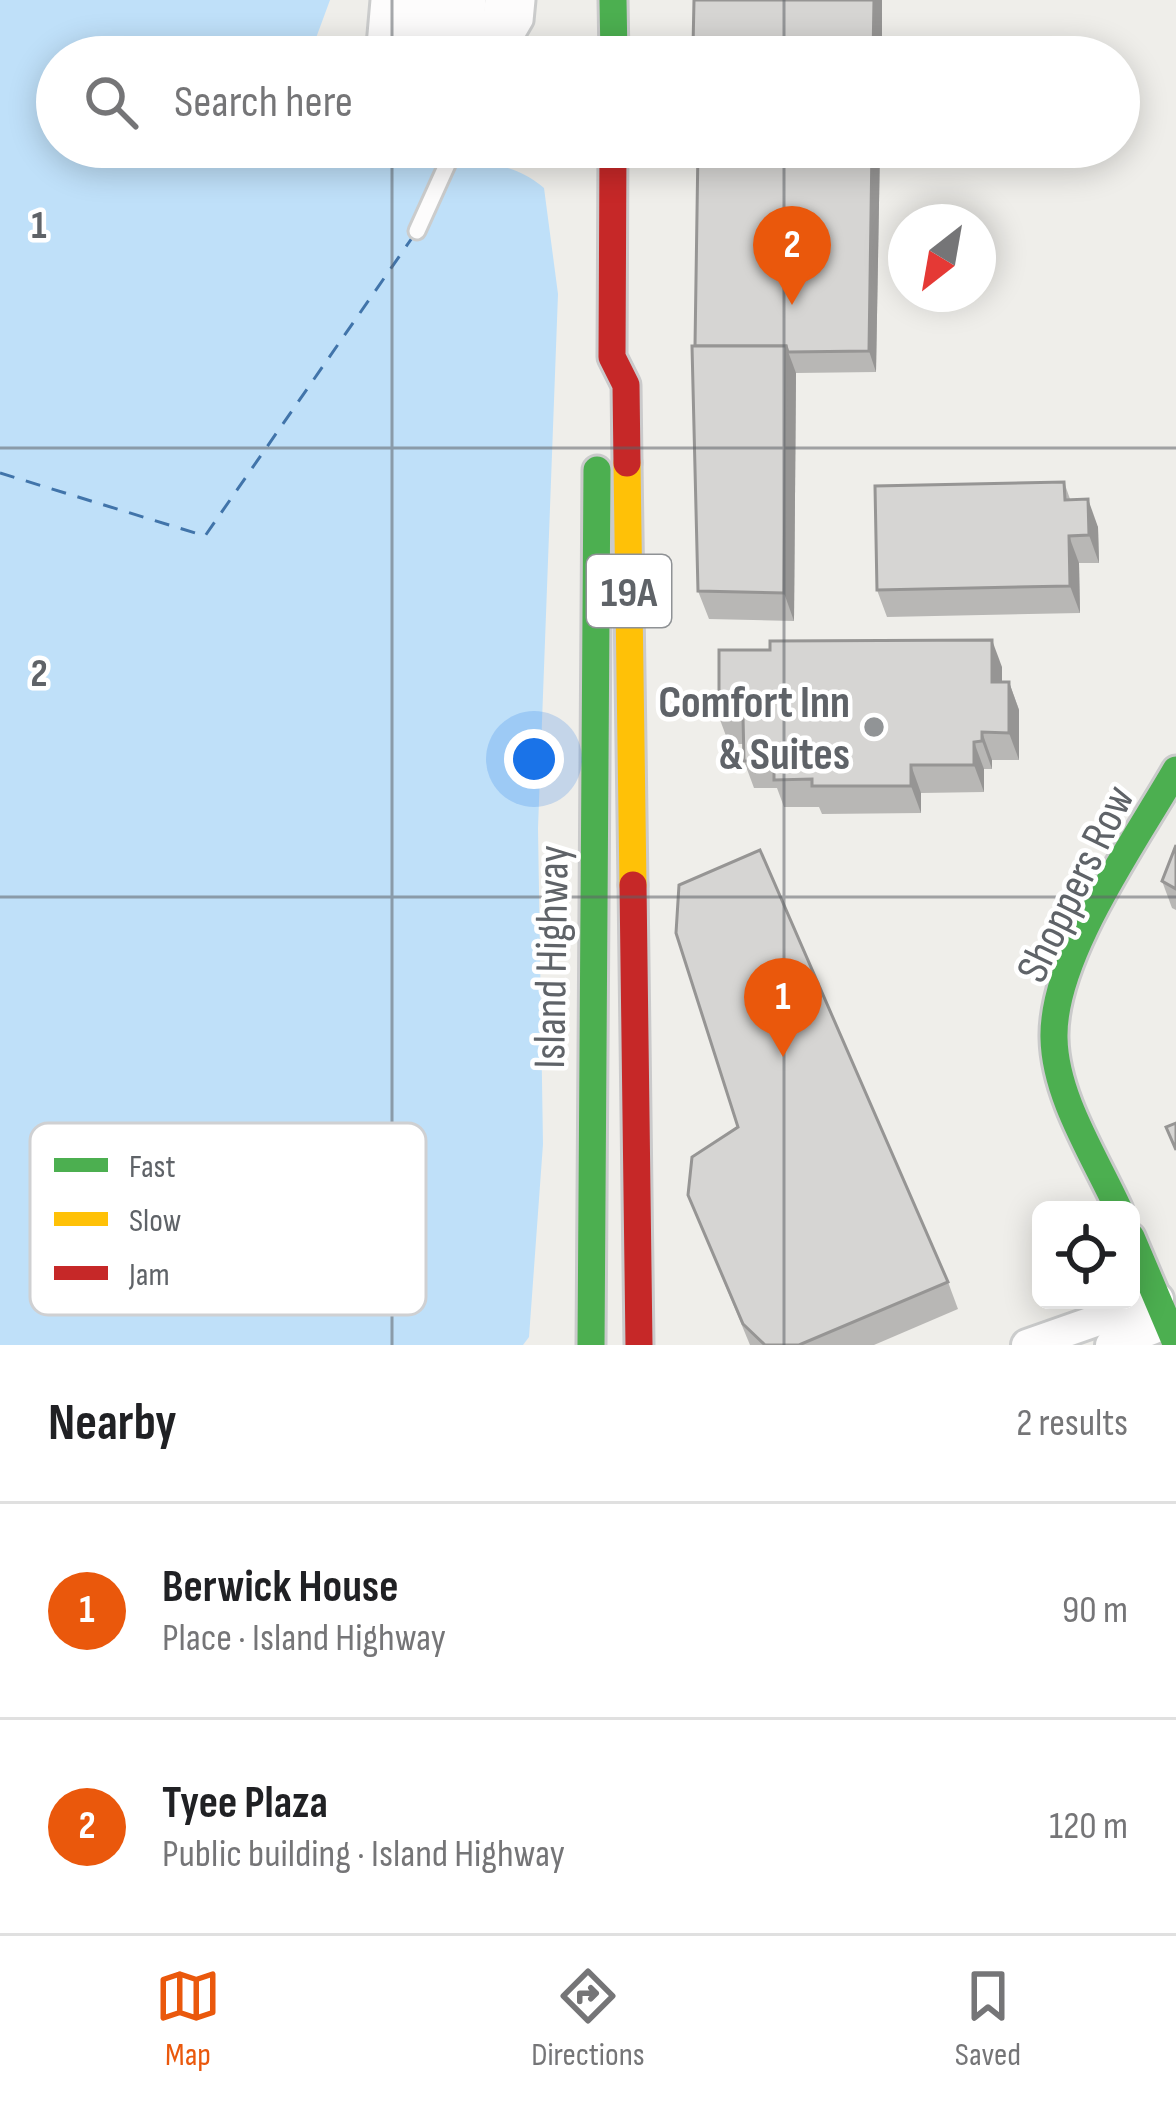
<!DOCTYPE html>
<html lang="en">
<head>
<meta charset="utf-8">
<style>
  :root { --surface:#fff; --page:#f6f6f6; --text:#202124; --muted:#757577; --line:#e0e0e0; --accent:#ea580c }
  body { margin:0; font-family:"Sofia Sans Condensed",sans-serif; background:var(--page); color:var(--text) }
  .controls { position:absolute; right:36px; bottom:36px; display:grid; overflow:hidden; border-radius:18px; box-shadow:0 6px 30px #0003 }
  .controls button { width:108px; height:108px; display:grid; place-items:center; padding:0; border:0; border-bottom:3px solid var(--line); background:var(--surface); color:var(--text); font:60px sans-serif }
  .compass { position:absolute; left:888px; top:204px; width:108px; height:108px; border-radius:50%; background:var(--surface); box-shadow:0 6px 30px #0003; rotate:211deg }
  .you { position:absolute; left:534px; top:759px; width:42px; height:42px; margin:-30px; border:9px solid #fff; border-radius:50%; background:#1a73e8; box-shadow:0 0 0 18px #1a73e833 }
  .badge { display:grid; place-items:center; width:78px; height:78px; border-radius:50%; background:var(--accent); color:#fff; font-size:39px; font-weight:700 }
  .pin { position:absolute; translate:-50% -99px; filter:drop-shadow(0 3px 6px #0008) }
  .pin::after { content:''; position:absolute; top:63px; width:42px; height:36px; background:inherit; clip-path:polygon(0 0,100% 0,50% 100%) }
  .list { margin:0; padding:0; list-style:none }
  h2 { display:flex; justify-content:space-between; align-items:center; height:156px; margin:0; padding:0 48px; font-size:51px }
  h2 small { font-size:39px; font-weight:400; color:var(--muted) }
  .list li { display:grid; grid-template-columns:78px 1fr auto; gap:36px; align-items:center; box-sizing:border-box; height:216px; padding:0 48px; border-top:3px solid var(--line) }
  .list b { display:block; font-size:45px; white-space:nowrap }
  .list p { margin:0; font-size:39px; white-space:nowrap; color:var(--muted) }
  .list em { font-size:39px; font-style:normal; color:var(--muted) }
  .icon { flex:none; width:66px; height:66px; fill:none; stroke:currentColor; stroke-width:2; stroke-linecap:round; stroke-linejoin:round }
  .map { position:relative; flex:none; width:1176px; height:1345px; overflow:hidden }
  .search { position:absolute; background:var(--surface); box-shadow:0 6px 30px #0003; left:36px; right:36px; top:36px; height:132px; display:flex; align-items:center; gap:30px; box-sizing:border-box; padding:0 42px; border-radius:66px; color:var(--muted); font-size:45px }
  .sheet { height:588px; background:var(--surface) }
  nav { display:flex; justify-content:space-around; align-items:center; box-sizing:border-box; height:168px; border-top:3px solid var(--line); background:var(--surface); font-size:33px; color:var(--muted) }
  nav a { display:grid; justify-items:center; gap:6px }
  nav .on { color:var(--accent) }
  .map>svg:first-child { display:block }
  .water { fill:#bfe0f9 }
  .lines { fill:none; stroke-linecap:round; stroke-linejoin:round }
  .ferry { stroke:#4174aa; stroke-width:3; stroke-dasharray:15 12; stroke-linecap:butt }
  .lane-casing { stroke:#cbcccc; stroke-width:21 }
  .street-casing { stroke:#cbcccc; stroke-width:36 }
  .fast-casing { stroke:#cacacb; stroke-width:33 }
  .slow-casing { stroke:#cacacb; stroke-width:33 }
  .jam-casing { stroke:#cacacb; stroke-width:33 }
  .lane { stroke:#fdfcfc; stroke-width:15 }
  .street { stroke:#fdfcfc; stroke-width:30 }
  .fast { stroke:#4caf50; stroke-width:27 }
  .slow { stroke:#ffc107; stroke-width:27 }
  .jam { stroke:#c62828; stroke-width:27 }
  .wall { fill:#b8b7b5 }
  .shaded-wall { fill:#969594 }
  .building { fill:#d6d5d3; stroke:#969594; stroke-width:3 }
  .grid { fill:none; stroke:#5f6368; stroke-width:3; stroke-opacity:0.55 }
  .poi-dot { fill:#919496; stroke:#fff; stroke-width:4.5 }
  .labels { text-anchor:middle; stroke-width:9; stroke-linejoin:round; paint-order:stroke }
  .shield { fill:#fff; stroke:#8f9295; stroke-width:3 }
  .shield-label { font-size:42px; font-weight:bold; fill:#5f6368 }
  .poi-label { font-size:45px; font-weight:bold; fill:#5f6368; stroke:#fff; text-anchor:end }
  .street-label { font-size:45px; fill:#5f6368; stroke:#fff }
  .key { fill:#fff; stroke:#cfd0d2; stroke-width:3 }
  .key-label { font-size:33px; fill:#5f6368 }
  .grid-label { font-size:39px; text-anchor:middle; font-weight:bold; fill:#5f6368; stroke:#fff; stroke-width:9; stroke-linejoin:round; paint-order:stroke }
</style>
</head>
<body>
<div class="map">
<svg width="1176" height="1345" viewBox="0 0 1176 1345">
  <rect width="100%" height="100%" fill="#efeeea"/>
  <path class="water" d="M0 0H330L309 57H57V147H462C493 169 517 164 544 188L558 294 538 828 543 1144 529 1337 523 1345H0Z"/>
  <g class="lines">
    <polyline class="ferry" points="0,473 205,536 412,238"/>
    <defs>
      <g id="lane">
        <polyline points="507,38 516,0"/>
        <polyline points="487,48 493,0"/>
        <polyline points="374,57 379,0"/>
        <polyline points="386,57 391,0"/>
        <polyline points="397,57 402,0"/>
        <polyline points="409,57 414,0"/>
        <polyline points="420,57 425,0"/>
        <polyline points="432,57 438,0"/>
        <polyline points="446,57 451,0"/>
        <polyline points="459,57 465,0"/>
        <polyline points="474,57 478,0"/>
        <polyline points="491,57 505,0"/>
        <polyline points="504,57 525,21 527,0"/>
        <polyline points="529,57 610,51"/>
        <polyline points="417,231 455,147"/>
      </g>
      <g id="street">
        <polyline points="1027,1345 1158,1299"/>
        <polyline points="1111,1345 1167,1323"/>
      </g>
      <g id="fast">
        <polyline points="613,0 614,57"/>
        <path d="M1119 1210C1095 1157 1055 1097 1054 1038 1052 956 1136 840 1176 770"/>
        <polyline points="1131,1237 1176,1343"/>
        <polyline points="591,1345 597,470"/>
      </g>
      <polyline id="slow" points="627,463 633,885"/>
      <g id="jam">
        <polyline points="613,147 612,357 626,385 627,463"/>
        <polyline points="633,885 639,1345"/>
      </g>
    </defs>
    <use href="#lane" class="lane-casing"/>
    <use href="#street" class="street-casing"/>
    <use href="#fast" class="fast-casing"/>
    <use href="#slow" class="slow-casing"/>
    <use href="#jam" class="jam-casing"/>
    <use href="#lane" class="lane"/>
    <use href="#street" class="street"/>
    <use href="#fast" class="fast"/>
    <use href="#slow" class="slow"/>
    <use href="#jam" class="jam"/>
  </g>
  <g class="wall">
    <polygon points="880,147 876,372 796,373 794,621 709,619 698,591 695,346"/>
    <polygon points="1064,482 1070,499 1098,527 1099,563 1079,563 1080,613 887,617 877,590"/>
    <polygon points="1002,667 1002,682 1009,682 1019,710 1019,760 992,760 992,769 984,769 984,792 921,793 921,813 822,814 819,807 784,807 777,788 754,788 744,761 743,744 729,744 719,717"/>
    <polygon points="1176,845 1176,910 1172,908 1162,881"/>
    <polygon points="688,1195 948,1282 958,1309 874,1345 750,1345"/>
  </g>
  <g class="shaded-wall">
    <polygon points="874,0 882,0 882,57 873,57"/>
    <polygon points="872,147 880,147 876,372 869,351"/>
    <polygon points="786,346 796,373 794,621 784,593"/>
    <polygon points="1088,499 1098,527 1099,563 1089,535"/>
    <polygon points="1069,536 1079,563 1080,613 1070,586"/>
    <polygon points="992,640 1002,667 1002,710 992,682"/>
    <polygon points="1009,682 1019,710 1019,760 1009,733"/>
    <polygon points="982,732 992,760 992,769 982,741"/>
    <polygon points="974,742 984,769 984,792 974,765"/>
    <polygon points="911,765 921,793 921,813 911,786"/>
  </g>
  <g class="building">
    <polygon points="694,0 874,0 873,57 694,57 693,47"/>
    <polygon points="698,147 872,147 869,351 788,352 786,346 695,346"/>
    <polygon points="692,346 786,346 784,593 698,591"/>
    <polygon points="1064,482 1065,500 1088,499 1089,535 1069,536 1070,586 877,590 875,486"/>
    <polygon points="992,640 992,682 1009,682 1009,733 982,732 982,741 974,742 974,765 911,765 911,786 812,786 812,779 774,780 774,761 744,761 743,717 719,717 719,650 770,650 770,641"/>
    <polygon points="1176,845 1176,889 1162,881"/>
    <polygon points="760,850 948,1282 799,1345 765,1345 743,1324 688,1195 692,1157 738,1127 676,933 679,885"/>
    <polygon points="1176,1123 1176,1150 1166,1127"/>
  </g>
  <path class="grid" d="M392 0V57M784 0V57M392 147V1345M784 147V1345M0 448H1176M0 897H1176"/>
  <circle class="poi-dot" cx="874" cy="727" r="12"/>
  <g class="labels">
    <rect class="shield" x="587" y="555" width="84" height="72" rx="9"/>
    <g class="shield-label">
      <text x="629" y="606">19A</text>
    </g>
    <g class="poi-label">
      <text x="850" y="717">Comfort Inn<tspan x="850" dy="52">&amp; Suites</tspan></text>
    </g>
    <g class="street-label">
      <text transform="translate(1074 883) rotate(-64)" y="16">Shoppers Row</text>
      <text transform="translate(550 957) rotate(-89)" y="16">Island Highway</text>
    </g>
  </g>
  <rect x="30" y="1123" width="396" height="192" rx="18" class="key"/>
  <rect x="54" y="1158" width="54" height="14" fill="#4caf50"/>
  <rect x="54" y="1212" width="54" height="14" fill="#ffc107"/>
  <rect x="54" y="1266" width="54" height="14" fill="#c62828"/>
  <g class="key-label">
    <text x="129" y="1177">Fast</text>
    <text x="129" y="1231">Slow</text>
    <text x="129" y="1285">Jam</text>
  </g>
  <g class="grid-label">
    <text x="39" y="238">1</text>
    <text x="39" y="686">2</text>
  </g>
</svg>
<div class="controls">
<button><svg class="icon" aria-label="locate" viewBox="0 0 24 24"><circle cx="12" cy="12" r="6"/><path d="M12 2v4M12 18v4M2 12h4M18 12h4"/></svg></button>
</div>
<svg class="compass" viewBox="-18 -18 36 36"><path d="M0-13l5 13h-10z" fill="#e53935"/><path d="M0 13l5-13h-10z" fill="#757577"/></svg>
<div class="you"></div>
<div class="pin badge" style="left:783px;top:1057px">1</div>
<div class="pin badge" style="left:792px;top:305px">2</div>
<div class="search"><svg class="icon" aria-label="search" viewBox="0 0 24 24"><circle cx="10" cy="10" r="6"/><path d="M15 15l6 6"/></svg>Search here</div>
</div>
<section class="sheet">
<h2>Nearby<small>2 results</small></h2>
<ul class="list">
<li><span class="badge">1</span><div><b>Berwick House</b><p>Place · Island Highway</p></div><em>90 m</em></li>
<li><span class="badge">2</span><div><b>Tyee Plaza</b><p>Public building · Island Highway</p></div><em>120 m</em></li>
</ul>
</section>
<nav>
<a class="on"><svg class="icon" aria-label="map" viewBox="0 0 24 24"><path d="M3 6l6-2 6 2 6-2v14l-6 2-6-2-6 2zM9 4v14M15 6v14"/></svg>Map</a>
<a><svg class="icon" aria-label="directions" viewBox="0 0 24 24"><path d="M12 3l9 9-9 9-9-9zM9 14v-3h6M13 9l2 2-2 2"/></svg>Directions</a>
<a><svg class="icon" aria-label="saved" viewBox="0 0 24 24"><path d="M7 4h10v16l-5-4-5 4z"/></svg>Saved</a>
</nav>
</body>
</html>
